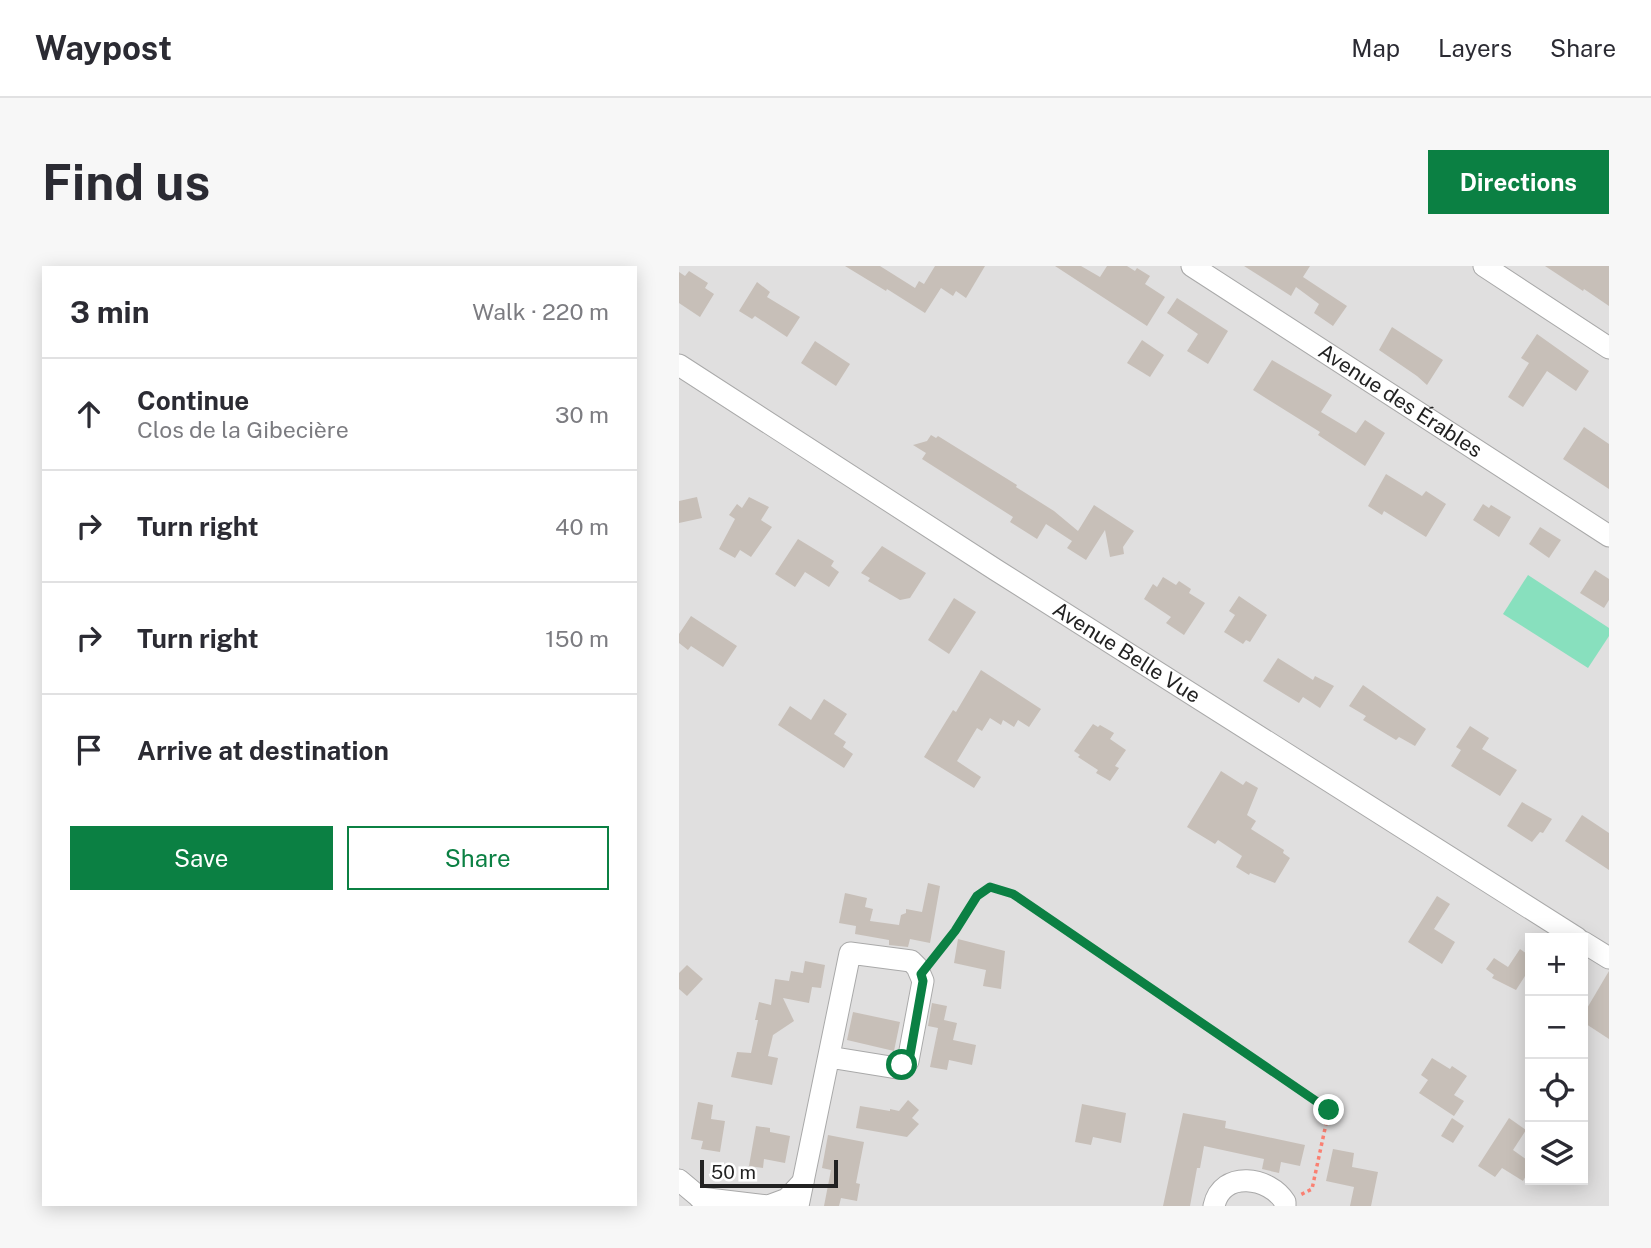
<!DOCTYPE html>
<html lang="en">
<head>
<meta charset="utf-8">
<style>
  :root { --surface:#fff; --page:#f7f7f7; --text:#2b2b33; --muted:#7c7c81; --line:#e1e1e2; --accent:#0b8043 }
  body { margin:0; font-family:"Public Sans",sans-serif; background:var(--page); color:var(--text) }
  .controls { position:absolute; right:21px; bottom:21px; display:grid; overflow:hidden; border-radius:0px; box-shadow:0 4px 18px #0003 }
  .controls button { width:63px; height:63px; display:grid; place-items:center; padding:0; border:0; border-bottom:2px solid var(--line); background:var(--surface); color:var(--text); font:35px sans-serif }
  .scale { position:absolute; left:21px; bottom:18px; width:138px; box-sizing:border-box; padding-left:7px; border:4px solid #222; border-top:0; font-size:19px; line-height:24px; white-space:nowrap; color:#222; -webkit-text-stroke:5px #fff; paint-order:stroke }
  .stop { position:absolute; width:21px; height:21px; margin:-16px; border:5px solid #0b8043; border-radius:50%; background:#fff }
  .stop.end { background:#0b8043; border-color:#fff; box-shadow:0 2px 7px #0008 }
  .list { margin:0; padding:0; list-style:none }
  h2 { display:flex; justify-content:space-between; align-items:center; height:91px; margin:0; padding:0 28px; font-size:30px }
  h2 small { font-size:23px; font-weight:400; color:var(--muted) }
  .list li { display:grid; grid-template-columns:46px 1fr auto; gap:21px; align-items:center; box-sizing:border-box; height:112px; padding:0 28px; border-top:2px solid var(--line) }
  .list b { display:block; font-size:26px; white-space:nowrap }
  .list p { margin:0; font-size:23px; white-space:nowrap; color:var(--muted) }
  .list em { font-size:23px; font-style:normal; color:var(--muted) }
  .actions { display:flex; gap:14px; padding:21px 28px }
  .actions a { flex:1; padding:16px 0; border:2px solid var(--accent); border-radius:0px; text-align:center; font-size:24px; color:var(--accent) }
  .actions .main { background:var(--accent); color:#fff }
  .icon { flex:none; width:38px; height:38px; fill:none; stroke:currentColor; stroke-width:2; stroke-linecap:round; stroke-linejoin:round }
  .map { position:relative; flex:none; width:930px; height:940px; overflow:hidden; border-radius:0px }
  header { display:flex; align-items:center; gap:42px; box-sizing:border-box; height:98px; padding:0 35px; background:var(--surface); border-bottom:2px solid var(--line) }
  header strong { font-size:33px }
  nav { display:flex; gap:38px; margin-inline-start:auto; font-size:24px }
  .intro { display:flex; align-items:center; justify-content:space-between; box-sizing:border-box; height:168px; padding:0 42px }
  h1 { margin:0; font-size:49px }
  .button { padding:18px 32px; border-radius:0px; background:var(--accent); color:#fff; font-size:24px; font-weight:700 }
  main { display:flex; gap:42px; padding:0 42px }
  aside { flex:1; background:var(--surface); border-radius:0px; box-shadow:0 4px 18px #0003 }
  .map>svg:first-child { display:block }
  .residential { fill:#e0dfdf; fill-rule:evenodd }
  .pitch { fill:#88e0be }
  .building { fill:#c7bfb8 }
  .lines { fill:none; stroke-linecap:round; stroke-linejoin:round }
  .street-casing { stroke:#a9a9a9; stroke-width:23 }
  .path { stroke:#fa8072; stroke-width:3.5; stroke-dasharray:3.5 3.5; stroke-linecap:butt }
  .street { stroke:#fff; stroke-width:21 }
  .route { stroke:#0b8043; stroke-width:9 }
  .labels { text-anchor:middle; stroke-width:6; stroke-linejoin:round; paint-order:stroke }
  .street-label { font-size:21px; fill:#222; stroke:#fff }
</style>
</head>
<body>
<header>
<strong>Waypost</strong>
<nav><a>Map</a><a>Layers</a><a>Share</a></nav>
</header>
<div class="intro"><h1>Find us</h1><a class="button">Directions</a></div>
<main>
<aside>
<h2>3 min<small>Walk · 220 m</small></h2>
<ul class="list">
<li><svg class="icon" aria-label="ahead" viewBox="0 0 24 24"><path d="M12 20V5M6 11l6-6 6 6"/></svg><div><b>Continue</b><p>Clos de la Gibecière</p></div><em>30 m</em></li>
<li><svg class="icon" aria-label="right" viewBox="0 0 24 24"><path d="M7 20v-9h11M14 6l5 5-5 5"/></svg><div><b>Turn right</b></div><em>40 m</em></li>
<li><svg class="icon" aria-label="right" viewBox="0 0 24 24"><path d="M7 20v-9h11M14 6l5 5-5 5"/></svg><div><b>Turn right</b></div><em>150 m</em></li>
<li><svg class="icon" aria-label="arrive" viewBox="0 0 24 24"><path d="M6 21V4h12l-3 4 3 4H6"/></svg><div><b>Arrive at destination</b></div></li>
</ul>
<div class="actions"><a class="main">Save</a><a>Share</a></div>
</aside>
<div class="map">
<svg width="930" height="940" viewBox="0 0 930 940">
  <rect width="100%" height="100%" fill="#f2efe9"/>
  <path class="residential" d="M0 0H930V940H0ZM851 672H904V914H851Z"/>
  <polygon class="pitch" points="849,309 930,362 930,370 909,402 824,348"/>
  <g class="building">
    <polygon points="166,0 201,0 236,22 240,15 245,18 256,0 306,0 287,32 277,25 274,30 262,22 246,47 208,23 207,25"/>
    <polygon points="376,0 402,0 421,11 428,0 448,0 456,5 458,2 471,10 466,18 486,31 468,60"/>
    <polygon points="565,0 631,0 624,11 668,40 654,60 635,47 640,38 617,21 612,30"/>
    <polygon points="866,0 930,0 930,40 905,23 904,25"/>
    <polygon points="10,5 29,17 26,22 35,28 21,51 0,37 0,6 6,10"/>
    <polygon points="78,16 91,26 88,31 121,51 108,71 76,50 73,53 60,45"/>
    <polygon points="498,32 549,65 529,98 508,85 519,68 488,47"/>
    <polygon points="713,61 764,94 748,119 738,110 700,84"/>
    <polygon points="858,68 910,105 897,125 868,105 844,141 829,131 850,97 842,92"/>
    <polygon points="463,74 485,89 471,111 448,97"/>
    <polygon points="136,75 171,98 157,120 122,97"/>
    <polygon points="593,94 653,129 642,146 677,167 686,154 706,167 686,200 639,169 641,166 574,124"/>
    <polygon points="905,161 930,178 930,223 884,193"/>
    <polygon points="252,169 257,172 259,170 338,219 337,221 375,245 399,265 415,239 455,265 444,281 445,288 431,291 426,264 407,294 388,282 393,275 367,258 358,273 331,256 334,251 243,193 247,187 234,179 248,175"/>
    <polygon points="707,208 743,230 747,225 767,238 747,271 705,245 703,249 689,240"/>
    <polygon points="18,231 23,252 0,257 0,235"/>
    <polygon points="70,231 90,241 82,254 93,261 72,291 61,284 56,292 40,283 56,253 50,249 58,238 63,242"/>
    <polygon points="804,238 810,242 812,239 832,251 820,271 794,254"/>
    <polygon points="861,261 882,274 870,292 850,278"/>
    <polygon points="119,273 155,295 152,300 160,306 150,321 126,306 116,321 96,308"/>
    <polygon points="203,280 247,307 231,332 221,334 189,315 191,312 182,307"/>
    <polygon points="916,304 930,313 930,334 925,342 901,327"/>
    <polygon points="484,311 497,319 500,315 512,323 510,327 526,337 505,369 487,357 492,351 465,333 474,318 478,321"/>
    <polygon points="560,330 588,349 571,376 567,374 564,378 545,366 556,349 550,345"/>
    <polygon points="275,332 297,346 270,388 249,374"/>
    <polygon points="12,350 58,380 44,401 12,380 9,384 0,377 0,368"/>
    <polygon points="599,392 634,414 636,410 655,420 641,442 624,431 620,437 584,415"/>
    <polygon points="302,404 362,443 350,461 339,454 335,461 324,454 322,459 311,452 303,465 298,462 278,495 302,511 295,522 245,491 274,444 277,446"/>
    <polygon points="684,419 747,463 736,480 720,471 717,474 684,454 687,450 670,440"/>
    <polygon points="145,433 168,448 155,468 167,476 164,481 174,488 165,502 99,459 111,440 132,454"/>
    <polygon points="414,458 419,461 421,459 435,467 431,473 447,484 436,500 440,502 431,515 417,507 419,504 399,491 401,489 395,485"/>
    <polygon points="791,460 810,472 803,483 838,504 821,530 772,500 782,484 777,481"/>
    <polygon points="542,505 564,519 567,515 579,522 568,549 577,555 572,563 605,584 604,587 611,592 596,617 571,607 570,609 557,601 563,590 539,574 536,578 508,561"/>
    <polygon points="843,536 873,553 864,567 861,566 853,576 828,560"/>
    <polygon points="903,549 930,567 930,604 886,575"/>
    <polygon points="249,617 261,620 251,677 231,673 229,681 210,679 210,674 176,668 177,660 160,657 166,627 188,632 186,641 194,643 191,655 220,659 222,649 227,647 227,643 243,646"/>
    <polygon points="758,630 771,638 755,663 776,676 763,698 729,676"/>
    <polygon points="279,673 326,685 322,723 304,720 307,704 275,697"/>
    <polygon points="841,683 851,690 851,714 846,710 837,724 813,712 815,709 807,703 815,692 829,701"/>
    <polygon points="126,695 146,699 142,722 133,721 130,737 104,732 115,755 94,769 89,790 99,792 93,819 52,811 58,786 72,787 79,754 76,754 80,736 92,739 96,713 110,715 112,705 124,707"/>
    <polygon points="8,699 24,713 8,730 0,723 0,707"/>
    <polygon points="930,705 930,773 904,756 904,749"/>
    <polygon points="253,737 268,740 265,754 278,757 274,774 297,779 293,799 270,794 268,804 251,801 259,762 249,760"/>
    <polygon points="174,746 221,756 215,785 168,774"/>
    <polygon points="753,792 771,803 773,800 788,810 775,829 785,835 775,850 740,827 749,814 742,809"/>
    <polygon points="229,834 240,844 233,852 240,858 228,871 177,862 181,840 211,845 211,843 220,845"/>
    <polygon points="19,836 34,839 32,853 46,855 41,886 22,883 24,875 12,873"/>
    <polygon points="403,838 447,847 442,877 414,871 412,879 396,876"/>
    <polygon points="504,847 547,855 546,862 626,879 621,900 602,896 600,907 583,903 585,893 525,880 521,902 518,902 511,940 484,940"/>
    <polygon points="773,852 785,860 774,877 762,870"/>
    <polygon points="830,852 847,864 834,884 851,896 851,903 844,915 823,902 816,911 799,900"/>
    <polygon points="77,860 91,862 91,866 111,870 106,897 85,893 84,902 70,900"/>
    <polygon points="149,869 185,876 177,917 181,918 178,935 162,932 160,940 145,940 152,904 143,902"/>
    <polygon points="654,883 675,887 673,901 699,906 692,940 671,940 675,921 647,915"/>
  </g>
  <g class="lines">
    <defs>
      <g id="street">
        <path id="s1" d="M513 0 930 270"/>
        <polyline points="805,0 930,82"/>
        <path id="s2" d="M0 99 317 304 898 672"/>
        <polyline points="904,676 930,692"/>
        <polyline points="0,914 31,940"/>
        <polyline points="21,932 89,940 108,933 124,916"/>
        <polyline points="119,940 171,687 232,695 238,701 244,715 229,795 218,802 150,791"/>
        <path d="M535 940C543 903 591 911 606 936V940"/>
      </g>
    </defs>
    <use href="#street" class="street-casing"/>
    <polyline class="path" points="254,692 276,665 298,630 311,621 334,628 650,844 633,923 621,929"/>
    <use href="#street" class="street"/>
  </g>
  <g class="lines">
    <polyline class="route" points="223,799 229,795 231,789 244,715 242,708 276,665 298,630 311,621 334,628 650,844"/>
  </g>
  <g class="labels">
    <g class="street-label">
      <text dy="7" stroke="none"><textPath href="#s1" startOffset="248">Avenue des Érables</textPath></text>
      <text dy="7" stroke="none"><textPath href="#s2" startOffset="532">Avenue Belle Vue</textPath></text>
    </g>
  </g>
</svg>
<div class="controls">
<button>+</button>
<button>−</button>
<button><svg class="icon" aria-label="locate" viewBox="0 0 24 24"><circle cx="12" cy="12" r="6"/><path d="M12 2v4M12 18v4M2 12h4M18 12h4"/></svg></button>
<button><svg class="icon" aria-label="layers" viewBox="0 0 24 24"><path d="M12 4l9 5-9 5-9-5zM3 14l9 5 9-5"/></svg></button>
</div>
<div class="scale">50 m</div>
<div class="stop" style="left:223px;top:799px"></div>
<div class="stop end" style="left:650px;top:844px"></div>
</div>
</main>
</body>
</html>
